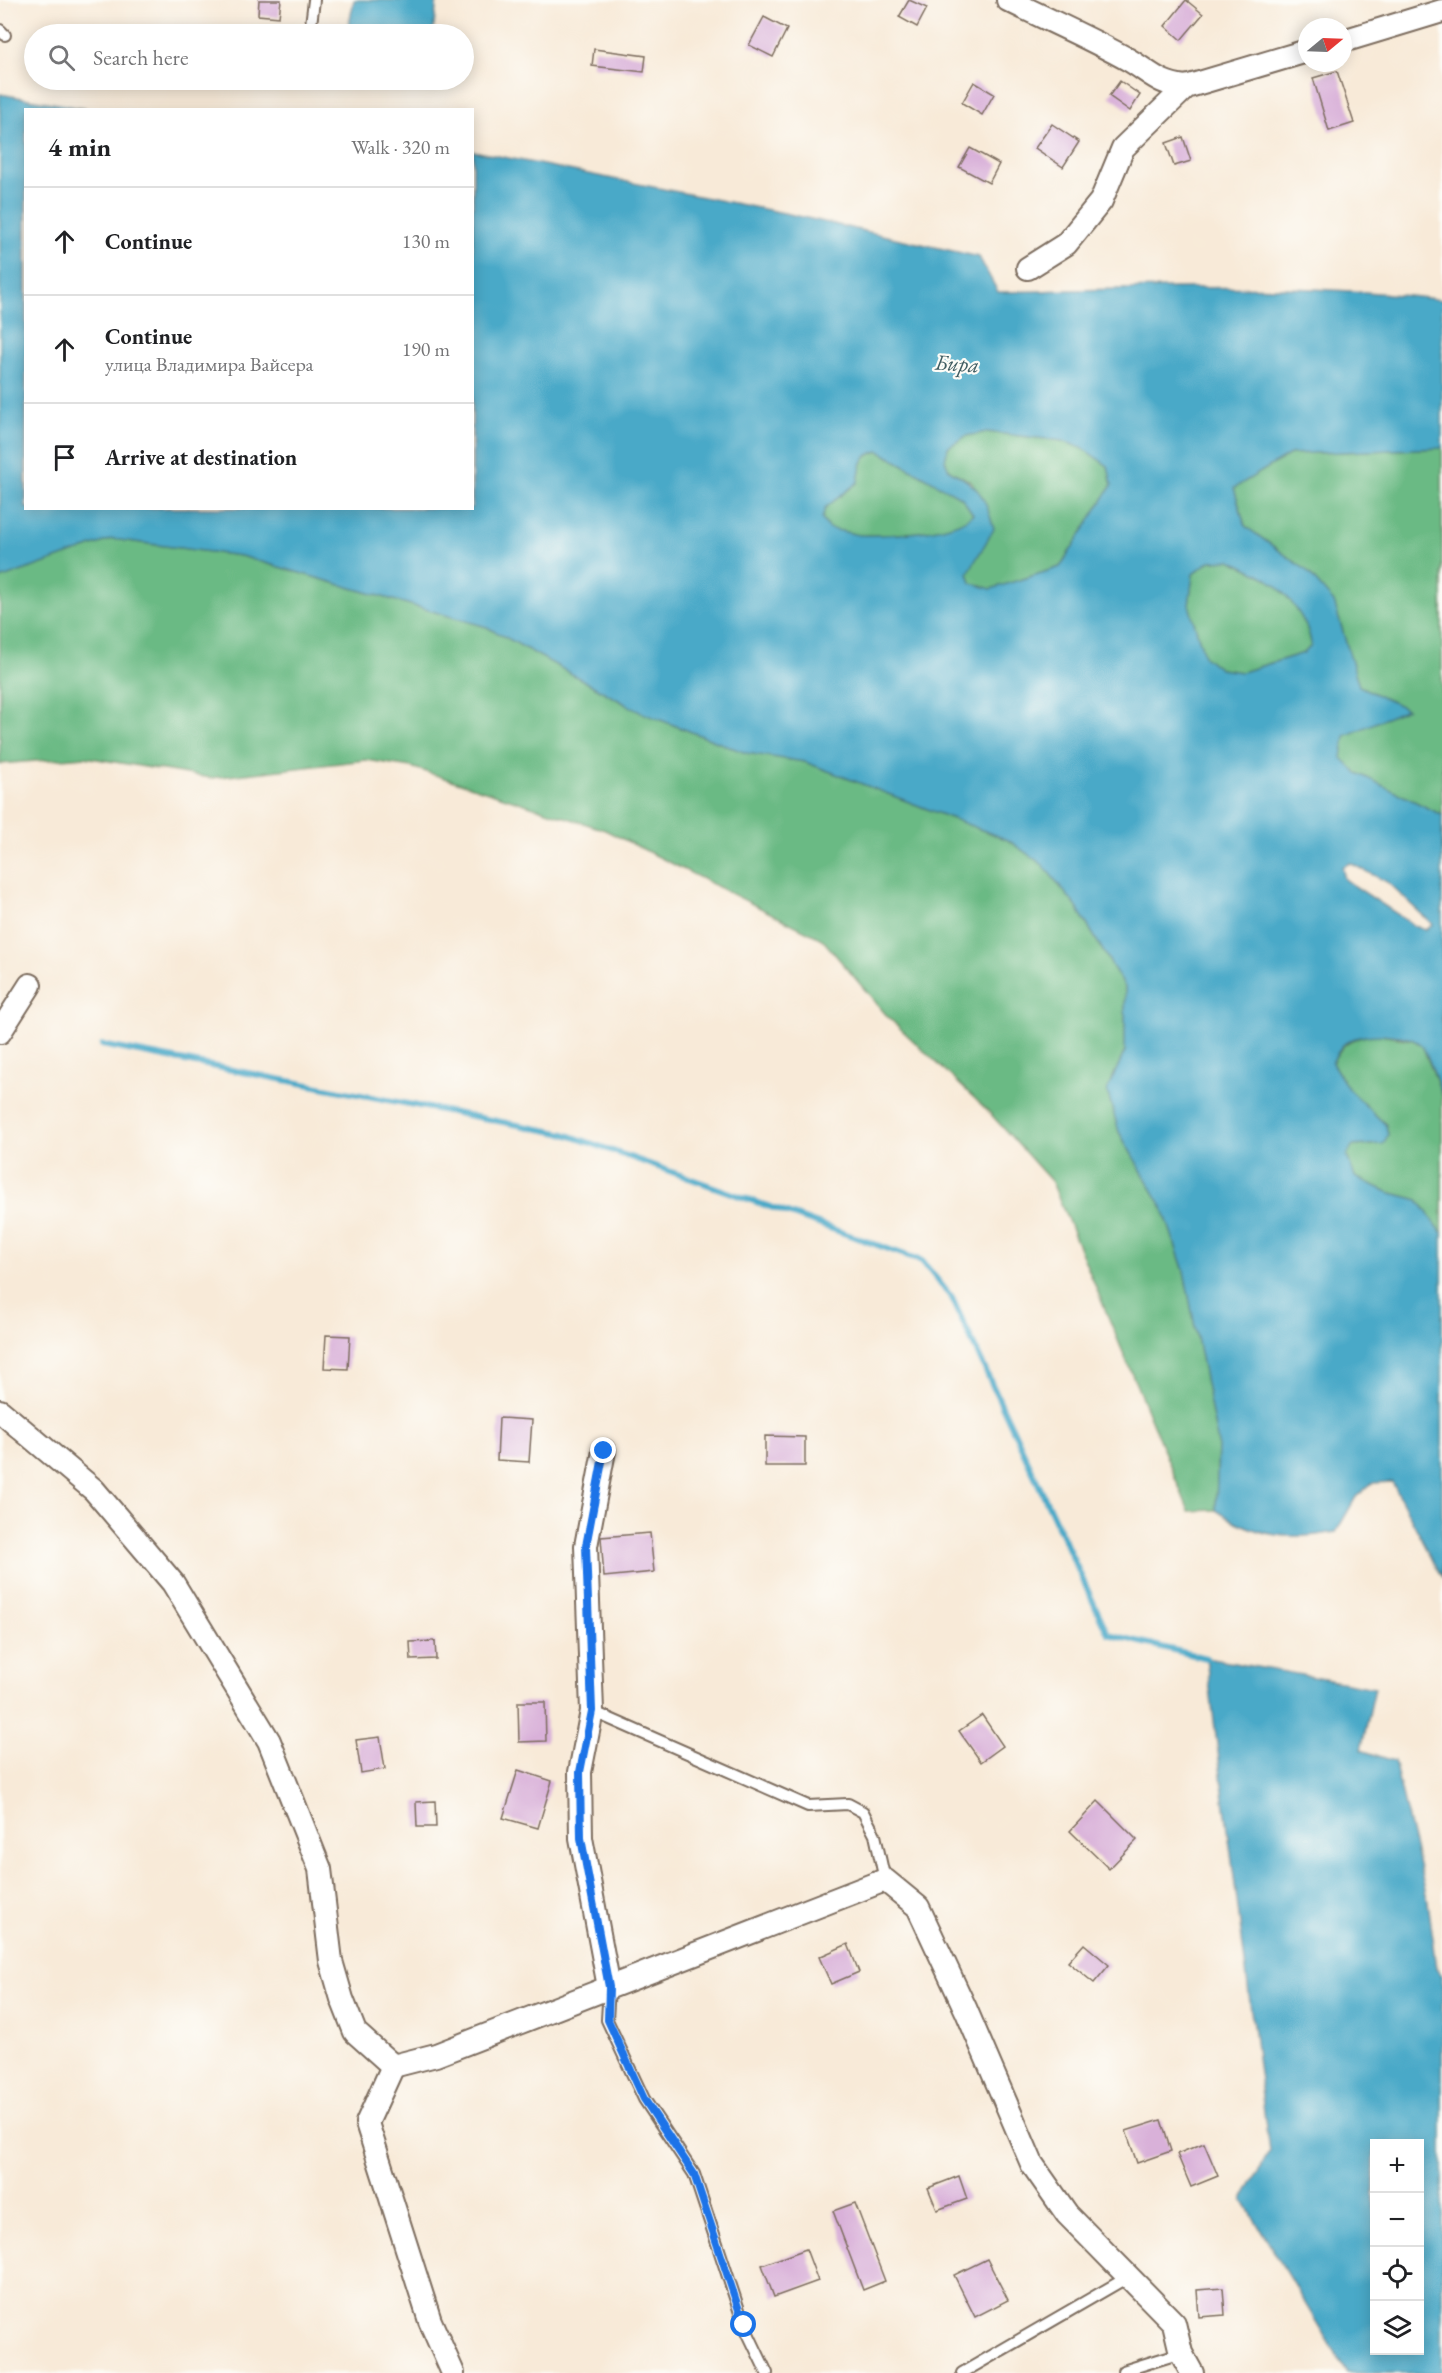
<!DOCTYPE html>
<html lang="en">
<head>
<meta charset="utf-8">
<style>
  :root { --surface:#fff; --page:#f2f2f2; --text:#202124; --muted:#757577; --line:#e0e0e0 }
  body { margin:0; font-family:"EB Garamond",serif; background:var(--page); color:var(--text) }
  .controls { position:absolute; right:18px; bottom:18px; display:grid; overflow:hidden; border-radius:0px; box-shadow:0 3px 15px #0003 }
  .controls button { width:54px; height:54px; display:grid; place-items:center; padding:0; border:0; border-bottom:2px solid var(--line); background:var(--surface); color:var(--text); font:30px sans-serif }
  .compass { position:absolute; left:1298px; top:18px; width:54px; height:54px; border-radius:50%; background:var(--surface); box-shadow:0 3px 15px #0003; rotate:71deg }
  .stop { position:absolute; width:18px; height:18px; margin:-14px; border:4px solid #1a73e8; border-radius:50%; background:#fff }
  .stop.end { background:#1a73e8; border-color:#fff; box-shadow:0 2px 6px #0008 }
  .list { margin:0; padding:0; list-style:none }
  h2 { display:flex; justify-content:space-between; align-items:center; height:78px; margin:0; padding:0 24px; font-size:26px }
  h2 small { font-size:20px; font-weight:400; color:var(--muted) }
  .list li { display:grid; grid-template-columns:39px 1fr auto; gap:18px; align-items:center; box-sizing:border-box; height:108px; padding:0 24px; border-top:2px solid var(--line) }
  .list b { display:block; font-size:22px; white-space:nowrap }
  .list p { margin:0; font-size:20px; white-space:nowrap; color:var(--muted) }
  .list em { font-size:20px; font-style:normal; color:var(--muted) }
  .icon { flex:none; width:33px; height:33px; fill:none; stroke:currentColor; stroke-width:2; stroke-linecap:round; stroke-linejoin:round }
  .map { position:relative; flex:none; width:1442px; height:2373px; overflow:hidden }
  .search { position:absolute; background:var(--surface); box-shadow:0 3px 15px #0003; left:24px; top:24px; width:450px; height:66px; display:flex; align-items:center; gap:15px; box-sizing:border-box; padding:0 21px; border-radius:33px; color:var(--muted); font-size:22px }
  .panel { position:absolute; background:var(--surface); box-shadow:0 3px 15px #0003; left:24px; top:108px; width:450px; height:402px; border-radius:0px }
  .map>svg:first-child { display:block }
  .forest { fill:#6aba84; stroke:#527251; stroke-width:1.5 }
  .water { fill:#48a9c8; stroke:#426a73; stroke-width:1.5; fill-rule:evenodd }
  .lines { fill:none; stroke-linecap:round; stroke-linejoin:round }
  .stream { stroke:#48a9c8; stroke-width:6 }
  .building { fill:#d9b1d9 }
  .lane-casing { stroke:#7d6d5f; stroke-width:14 }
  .street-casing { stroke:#7d6d5f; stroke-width:26 }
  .lane { stroke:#fff; stroke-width:10 }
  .street { stroke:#fff; stroke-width:22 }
  .route { stroke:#1a73e8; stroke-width:8 }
  .labels { text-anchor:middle; stroke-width:4.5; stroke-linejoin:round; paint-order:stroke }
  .water-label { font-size:22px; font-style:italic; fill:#405d62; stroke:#fdfcf7 }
</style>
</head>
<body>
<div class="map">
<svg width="1442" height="2373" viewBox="0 0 1442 2373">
  <rect width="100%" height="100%" fill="#fdfcf7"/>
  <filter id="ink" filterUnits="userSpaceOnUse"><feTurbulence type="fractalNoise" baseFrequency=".0167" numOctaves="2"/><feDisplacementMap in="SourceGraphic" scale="12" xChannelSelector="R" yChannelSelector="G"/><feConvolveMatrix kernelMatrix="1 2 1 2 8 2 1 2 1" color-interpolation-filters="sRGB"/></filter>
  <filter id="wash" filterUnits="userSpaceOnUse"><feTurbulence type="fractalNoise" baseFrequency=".008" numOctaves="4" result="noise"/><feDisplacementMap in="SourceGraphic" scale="24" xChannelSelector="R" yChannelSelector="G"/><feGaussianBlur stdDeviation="1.35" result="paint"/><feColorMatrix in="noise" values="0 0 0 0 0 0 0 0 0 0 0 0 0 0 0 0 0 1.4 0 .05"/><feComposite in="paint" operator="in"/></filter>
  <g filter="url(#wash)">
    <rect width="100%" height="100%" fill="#f8ead8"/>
    <g class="forest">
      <polygon points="987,432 1063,441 1082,448 1108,466 1112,485 1060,567 991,589 971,583 968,573 993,529 972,482 949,470 945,460 948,447 966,436"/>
      <polygon points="1442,448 1442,815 1357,773 1341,758 1344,736 1406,709 1359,686 1334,602 1306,570 1245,526 1234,488 1290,454"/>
      <path d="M879 451 962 498 973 514C955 533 888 536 860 535 850 534 838 530 828 528L822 519 825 508 858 482C861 465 860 456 879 451Z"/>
      <polygon points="112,539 241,556 487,627 640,712 746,753 805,762 1008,840 1043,865 1076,906 1125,987 1125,1051 1107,1090 1119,1132 1163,1208 1184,1271 1218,1444 1216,1510 1189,1511 1052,1182 987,1110 888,1017 822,939 605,830 411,767 366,760 211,778 85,757 0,764 0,579"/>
      <path d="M1230 560C1243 567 1257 572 1269 580 1287 592 1311 625 1311 646L1304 653 1242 672 1220 669 1204 656 1189 605 1193 574 1210 561Z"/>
      <path d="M1373 1034 1413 1040 1422 1045 1442 1095V1233L1418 1200 1388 1192 1355 1177 1347 1156 1352 1146 1382 1144 1388 1135 1386 1125 1349 1090 1332 1063C1344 1041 1348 1040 1373 1034Z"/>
    </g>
    <g class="water">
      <polygon points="354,0 437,0 433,34 347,34"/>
      <path d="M0 94 87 109 26 110V508H472L473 151 789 214 979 257 998 292C1146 289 1295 280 1442 300V448L1290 454 1234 488 1245 526 1306 570 1334 602 1359 686 1407 709 1345 736 1342 758 1357 773 1442 815V1095C1437 1084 1428 1051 1420 1044 1406 1032 1358 1032 1344 1044 1339 1048 1335 1057 1332 1063L1349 1090 1386 1125 1388 1135 1383 1144 1352 1146 1347 1156 1355 1177 1388 1192 1418 1200 1442 1233V1578L1392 1482 1372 1483 1356 1497 1336 1532C1288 1541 1257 1537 1216 1510L1218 1444 1184 1271 1163 1208 1119 1132 1107 1090 1125 1051V987L1076 906 1043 865 1008 840 805 762 746 753 640 712 487 627 241 556 112 539 0 579ZM987 432 1063 441 1082 448 1108 466 1112 485 1060 567 991 589 971 583 968 573 994 529C984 495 981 487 949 470L945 460 948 447 966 436ZM879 451 962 498 973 514C955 533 887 536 860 535 850 534 838 530 828 528L822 519 825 508 858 482C861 465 860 455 879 451ZM1231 560C1243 567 1257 572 1269 580 1287 592 1311 625 1311 646L1304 653 1242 672 1220 669 1204 656 1189 605 1193 574 1210 561ZM1350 863 1387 882 1433 925 1425 930 1415 926 1353 885 1345 879 1342 867Z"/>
      <path d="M1206 1658 1375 1688 1361 1750 1394 1761 1428 1902 1437 1968 1442 1976V2373H1347L1243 2200 1269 2151ZM1374 2144H1420V2350H1374Z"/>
    </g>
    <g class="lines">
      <polyline class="stream" points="102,1045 565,1134 922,1261 952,1298 1108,1634 1206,1658"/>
    </g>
    <g id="blocks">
      <g class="building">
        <polygon points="259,0 281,0 279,17 258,15"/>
        <polygon points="909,0 927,8 917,27 899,17"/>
        <polygon points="1186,0 1203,14 1181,40 1165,26"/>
        <polygon points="764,17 787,29 773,57 749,45"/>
        <polygon points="594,49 646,56 644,72 592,66"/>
        <polygon points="1337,71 1354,123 1329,131 1313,78"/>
        <polygon points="1120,81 1140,95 1130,111 1109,96"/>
        <polygon points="974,82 994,94 982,115 962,103"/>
        <polygon points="1052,124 1079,142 1063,167 1035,148"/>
        <polygon points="1183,137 1191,161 1174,166 1166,143"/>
        <polygon points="970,148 999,164 989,183 959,167"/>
        <polygon points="326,1335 350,1336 348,1369 324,1368"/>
        <polygon points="499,1418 532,1420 529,1462 497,1460"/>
        <polygon points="765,1436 805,1437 805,1466 765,1466"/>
        <polygon points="650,1533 654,1572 604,1577 601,1537"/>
        <polygon points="435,1641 436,1659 411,1660 410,1642"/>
        <polygon points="518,1702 545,1702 546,1741 519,1742"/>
        <polygon points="982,1715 1003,1746 981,1762 959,1731"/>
        <polygon points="380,1737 385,1769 361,1773 356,1740"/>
        <polygon points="518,1770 552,1781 538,1828 503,1818"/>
        <polygon points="435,1801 436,1827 417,1827 416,1802"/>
        <polygon points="1098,1801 1137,1840 1109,1869 1070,1831"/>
        <polygon points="848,1944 859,1972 831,1984 819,1957"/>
        <polygon points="1084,1944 1109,1965 1094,1983 1068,1962"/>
        <polygon points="1161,2120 1171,2151 1137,2163 1126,2131"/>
        <polygon points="1204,2143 1218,2176 1191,2187 1177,2154"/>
        <polygon points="959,2176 967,2199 937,2210 928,2188"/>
        <polygon points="855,2203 885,2281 863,2290 833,2211"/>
        <polygon points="806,2249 818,2281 774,2297 762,2265"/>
        <polygon points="987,2259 1008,2300 975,2317 954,2275"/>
        <polygon points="1223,2288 1225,2315 1199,2317 1197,2290"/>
      </g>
    </g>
  </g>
  <g filter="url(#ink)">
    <use href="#blocks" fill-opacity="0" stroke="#7d6d5f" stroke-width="1.5"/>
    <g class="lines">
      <defs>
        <g id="lane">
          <polyline points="0,30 5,35"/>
          <polyline points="310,33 314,0"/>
          <polyline points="592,1711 808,1806 848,1804 863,1812 875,1835 885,1880"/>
          <polyline points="609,1987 607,2020 644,2099 694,2174 744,2325 767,2373"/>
          <polyline points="1123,2371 1181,2353"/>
          <polyline points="962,2373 1128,2277"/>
        </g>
        <g id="street">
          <path d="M1008 0C1048 20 1090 38 1129 60 1151 73 1158 84 1186 87"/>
          <polyline points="1343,41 1442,11"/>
          <polyline points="1028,268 1066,244 1101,201 1123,148 1186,87 1307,51"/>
          <polyline points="0,1032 30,985"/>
          <polyline points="0,1411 94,1490 173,1583 269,1741 320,1869 331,1961 342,1999 355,2032 393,2066 436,2055 885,1880 918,1907 966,2010 1032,2164 1067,2214 1174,2323 1181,2353 1192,2373"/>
          <polyline points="604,1451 586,1546 592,1711 580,1772 581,1838 609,1987"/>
          <polyline points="393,2066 367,2123 430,2321 453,2373"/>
        </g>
      </defs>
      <use href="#lane" class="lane-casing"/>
      <use href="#street" class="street-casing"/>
      <use href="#lane" class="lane"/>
      <use href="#street" class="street"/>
    </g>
  </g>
  <g class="lines" filter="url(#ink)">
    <polyline class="route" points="604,1451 586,1546 592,1711 580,1772 581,1838 609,1987 608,2020 644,2099 694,2174 744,2325"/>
  </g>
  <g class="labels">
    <g class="water-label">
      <text transform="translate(957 363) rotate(4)" y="8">Бира</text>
    </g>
  </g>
</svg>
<div class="controls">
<button>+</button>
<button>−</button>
<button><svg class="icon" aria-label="locate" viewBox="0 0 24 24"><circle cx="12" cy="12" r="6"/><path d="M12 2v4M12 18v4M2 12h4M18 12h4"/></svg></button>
<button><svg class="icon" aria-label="layers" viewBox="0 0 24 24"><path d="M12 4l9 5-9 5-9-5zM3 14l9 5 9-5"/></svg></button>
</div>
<svg class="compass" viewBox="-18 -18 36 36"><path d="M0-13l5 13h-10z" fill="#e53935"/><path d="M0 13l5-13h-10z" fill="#757577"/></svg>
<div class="stop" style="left:744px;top:2325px"></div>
<div class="stop end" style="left:604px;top:1451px"></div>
<div class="search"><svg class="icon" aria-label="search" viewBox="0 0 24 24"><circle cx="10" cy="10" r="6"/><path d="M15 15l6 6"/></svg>Search here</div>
<section class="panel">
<h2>4 min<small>Walk · 320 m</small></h2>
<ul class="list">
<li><svg class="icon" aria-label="ahead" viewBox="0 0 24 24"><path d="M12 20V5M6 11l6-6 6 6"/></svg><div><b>Continue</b></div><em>130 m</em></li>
<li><svg class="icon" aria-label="ahead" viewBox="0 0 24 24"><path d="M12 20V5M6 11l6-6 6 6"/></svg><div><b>Continue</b><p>улица Владимира Вайсера</p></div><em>190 m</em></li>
<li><svg class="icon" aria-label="arrive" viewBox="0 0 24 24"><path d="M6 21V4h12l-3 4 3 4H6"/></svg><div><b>Arrive at destination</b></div></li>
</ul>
</section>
</div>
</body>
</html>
